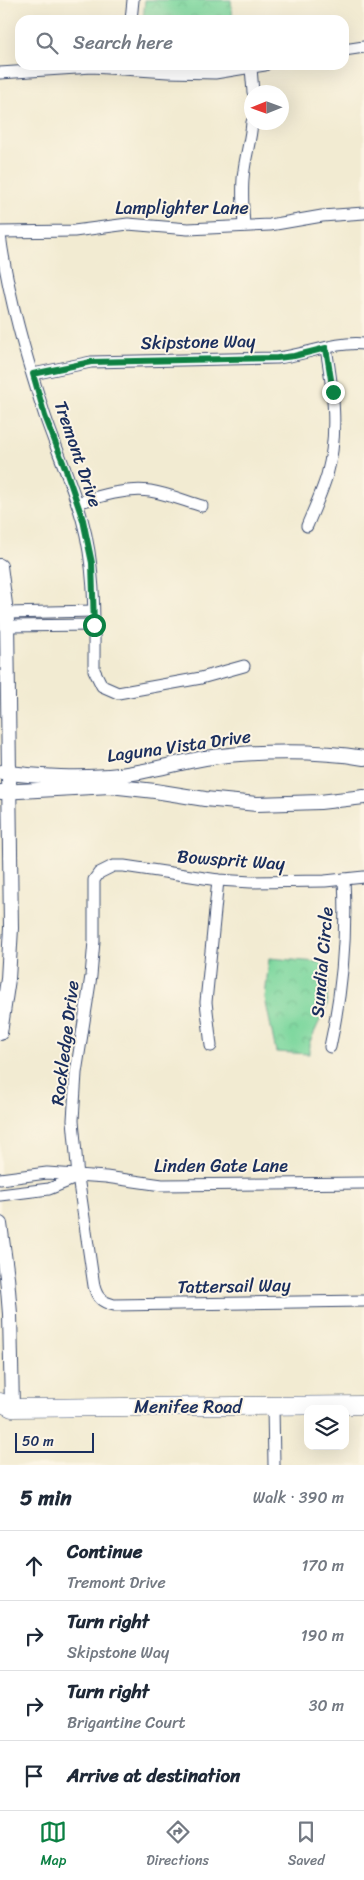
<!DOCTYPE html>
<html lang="en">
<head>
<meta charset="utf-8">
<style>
  :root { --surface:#fff; --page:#f6f6f7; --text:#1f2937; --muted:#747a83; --line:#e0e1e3; --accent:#0b8043 }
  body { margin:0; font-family:Sriracha,sans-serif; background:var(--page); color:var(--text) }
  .controls { position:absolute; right:15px; bottom:15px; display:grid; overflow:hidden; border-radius:10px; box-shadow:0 5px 20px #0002 }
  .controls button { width:45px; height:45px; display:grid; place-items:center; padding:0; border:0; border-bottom:1px solid var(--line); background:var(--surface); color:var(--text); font:25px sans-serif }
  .compass { position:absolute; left:244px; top:85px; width:45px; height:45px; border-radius:50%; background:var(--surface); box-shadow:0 5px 20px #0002; rotate:269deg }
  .scale { position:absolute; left:15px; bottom:12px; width:79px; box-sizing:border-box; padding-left:5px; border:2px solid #1b2f5e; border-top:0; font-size:14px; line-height:18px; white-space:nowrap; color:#1b2f5e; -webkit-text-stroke:4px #fcf5e5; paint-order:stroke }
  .stop { position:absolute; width:15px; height:15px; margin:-11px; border:4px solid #0b8043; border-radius:50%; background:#fff }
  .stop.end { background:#0b8043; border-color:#fff; box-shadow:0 1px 5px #0008 }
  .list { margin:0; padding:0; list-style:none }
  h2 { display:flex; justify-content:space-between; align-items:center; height:65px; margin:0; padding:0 20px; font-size:21px }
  h2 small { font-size:16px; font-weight:400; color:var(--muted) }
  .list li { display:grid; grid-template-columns:32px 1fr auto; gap:15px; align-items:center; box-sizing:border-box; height:70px; padding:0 20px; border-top:1px solid var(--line) }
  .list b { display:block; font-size:19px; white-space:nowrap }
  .list p { margin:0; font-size:16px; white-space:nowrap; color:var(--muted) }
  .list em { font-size:16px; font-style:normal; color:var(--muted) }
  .icon { flex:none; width:28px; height:28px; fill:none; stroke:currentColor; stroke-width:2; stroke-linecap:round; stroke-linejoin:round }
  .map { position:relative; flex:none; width:364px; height:1465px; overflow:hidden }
  .search { position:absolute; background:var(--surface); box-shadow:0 5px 20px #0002; left:15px; right:15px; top:15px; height:55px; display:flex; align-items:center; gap:12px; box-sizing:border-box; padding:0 18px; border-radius:15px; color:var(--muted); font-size:19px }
  .sheet { height:345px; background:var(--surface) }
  nav { display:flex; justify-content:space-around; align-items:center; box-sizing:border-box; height:70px; border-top:1px solid var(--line); background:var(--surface); font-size:14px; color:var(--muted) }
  nav a { display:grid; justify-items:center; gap:2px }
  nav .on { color:var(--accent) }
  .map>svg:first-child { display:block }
  .park { fill:url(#park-crowns); stroke:#4c837e }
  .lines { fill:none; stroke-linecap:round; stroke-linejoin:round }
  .minor-casing { stroke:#3b4b6f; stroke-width:13 }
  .tertiary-casing { stroke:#3b4b6f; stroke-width:16 }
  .primary-casing { stroke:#3b4b6f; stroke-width:19 }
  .minor { stroke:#fff; stroke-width:11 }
  .tertiary { stroke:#fff; stroke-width:14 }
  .primary { stroke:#fff; stroke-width:18 }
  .route { stroke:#0b8043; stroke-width:6 }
  .labels { text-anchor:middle; stroke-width:4; stroke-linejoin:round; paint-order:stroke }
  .street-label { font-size:18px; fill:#1b2f5e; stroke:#fcf5e5 }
</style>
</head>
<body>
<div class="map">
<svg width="364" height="1465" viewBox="0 0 364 1465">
  <defs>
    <pattern id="park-crowns" width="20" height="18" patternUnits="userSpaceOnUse" patternTransform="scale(1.25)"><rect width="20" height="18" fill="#7dd79e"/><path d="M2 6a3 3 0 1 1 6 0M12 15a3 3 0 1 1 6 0" fill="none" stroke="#6bb98a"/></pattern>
  </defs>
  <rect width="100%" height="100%" fill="#fcf5e5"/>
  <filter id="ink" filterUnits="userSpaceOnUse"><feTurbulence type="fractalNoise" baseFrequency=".02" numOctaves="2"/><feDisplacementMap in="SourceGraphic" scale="10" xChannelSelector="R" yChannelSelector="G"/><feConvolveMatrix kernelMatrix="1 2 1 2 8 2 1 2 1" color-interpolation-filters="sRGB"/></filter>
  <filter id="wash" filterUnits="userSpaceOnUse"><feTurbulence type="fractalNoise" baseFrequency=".0096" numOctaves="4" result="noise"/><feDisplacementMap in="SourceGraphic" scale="20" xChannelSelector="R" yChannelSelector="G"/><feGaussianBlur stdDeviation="1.12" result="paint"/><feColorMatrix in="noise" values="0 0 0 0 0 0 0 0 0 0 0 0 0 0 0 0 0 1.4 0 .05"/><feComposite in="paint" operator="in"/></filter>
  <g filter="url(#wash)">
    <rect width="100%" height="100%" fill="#f2ebd2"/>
    <g class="park">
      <polygon points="145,0 231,0 233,20 143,20"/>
      <polygon points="269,958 329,963 327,1005 309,1044 309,1054 276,1052 265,998"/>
    </g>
  </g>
  <g filter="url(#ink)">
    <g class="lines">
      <defs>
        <g id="minor">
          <polyline points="131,20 133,0"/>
          <polyline points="344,50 364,47"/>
          <polyline points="251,68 253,92"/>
          <polyline points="0,73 92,67 168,72 215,73 265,65"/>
          <path d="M244 226C243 207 241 188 244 170 246 154 251 139 252 122"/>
          <polyline points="0,232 74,231 128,224 188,229 270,225 322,216 364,213"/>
          <path d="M0 235C8 296 26 357 45 416 57 451 72 484 82 519 96 569 94 620 94 670L102 686 118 693 201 678 244 666"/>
          <path d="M33 374 91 362 277 358C306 355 335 341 364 344"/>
          <path d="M77 503C100 496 125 488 150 491 168 494 185 501 202 506"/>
          <path d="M307 526C314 509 322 492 327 475 339 433 333 390 326 348"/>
          <polyline points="7,613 93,611"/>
          <polyline points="7,626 94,625"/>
          <path d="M364 877 325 881 251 882 218 880 124 866H113L99 873 94 880V941L91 976 76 1073 73 1120 78 1177 94 1286C97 1298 102 1302 114 1305L364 1301"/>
          <polyline points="211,1046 206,1002 218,880"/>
          <path d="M330 1047C342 992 347 936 344 879"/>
          <polyline points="0,1179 47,1173 106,1177 162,1185 364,1183"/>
          <polyline points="0,1195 49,1189 76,1178"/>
          <polyline points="273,1406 274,1465"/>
        </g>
        <g id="tertiary">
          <polyline points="0,566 7,620 11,928 8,979 0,1033"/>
          <path d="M2 772C38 777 83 779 119 775 148 772 176 763 205 758 253 751 316 750 364 758"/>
          <polyline points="1,792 110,786 155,791 205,799 257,804 320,802 364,797"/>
          <polyline points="0,1224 7,1277 10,1314 12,1408"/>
        </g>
        <polyline id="primary" points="0,1402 12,1408 364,1405"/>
      </defs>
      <use href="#minor" class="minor-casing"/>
      <use href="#tertiary" class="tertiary-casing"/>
      <use href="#primary" class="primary-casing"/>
      <use href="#minor" class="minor"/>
      <use href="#tertiary" class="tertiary"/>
      <use href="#primary" class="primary"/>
    </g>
  </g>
  <g class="lines" filter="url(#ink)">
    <polyline class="route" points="94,625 92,563 83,520 66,470 45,416 33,374 91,362 277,358 294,356 326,348 333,392"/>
  </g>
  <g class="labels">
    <g class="street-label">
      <text x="182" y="214">Lamplighter Lane</text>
      <text transform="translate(198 342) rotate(-1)" y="6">Skipstone Way</text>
      <text transform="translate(78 454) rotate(71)" y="6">Tremont Drive</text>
      <text transform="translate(179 746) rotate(-8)" y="6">Laguna Vista Drive</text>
      <text transform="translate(231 860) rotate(4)" y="6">Bowsprit Way</text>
      <text transform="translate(322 962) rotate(-85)" y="6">Sundial Circle</text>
      <text transform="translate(65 1043) rotate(-83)" y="6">Rockledge Drive</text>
      <text x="221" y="1172">Linden Gate Lane</text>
      <text transform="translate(234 1286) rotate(-1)" y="6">Tattersail Way</text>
      <text x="188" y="1413">Menifee Road</text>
    </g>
  </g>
</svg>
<div class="controls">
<button><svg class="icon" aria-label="layers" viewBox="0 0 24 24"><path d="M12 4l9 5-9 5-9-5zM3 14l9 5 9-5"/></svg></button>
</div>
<svg class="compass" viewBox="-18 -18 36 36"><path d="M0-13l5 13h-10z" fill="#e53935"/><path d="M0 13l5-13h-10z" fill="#747a83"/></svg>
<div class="scale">50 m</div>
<div class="stop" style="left:94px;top:625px"></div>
<div class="stop end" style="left:333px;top:392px"></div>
<div class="search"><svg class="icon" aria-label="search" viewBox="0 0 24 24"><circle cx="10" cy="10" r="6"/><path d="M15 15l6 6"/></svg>Search here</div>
</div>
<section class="sheet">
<h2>5 min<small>Walk · 390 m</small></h2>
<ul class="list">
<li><svg class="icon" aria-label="ahead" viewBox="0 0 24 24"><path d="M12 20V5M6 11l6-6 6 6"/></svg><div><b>Continue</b><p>Tremont Drive</p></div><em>170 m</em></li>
<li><svg class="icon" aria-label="right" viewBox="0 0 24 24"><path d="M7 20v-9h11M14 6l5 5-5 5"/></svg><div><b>Turn right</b><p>Skipstone Way</p></div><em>190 m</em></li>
<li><svg class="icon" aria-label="right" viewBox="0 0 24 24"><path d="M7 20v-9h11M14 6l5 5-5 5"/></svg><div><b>Turn right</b><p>Brigantine Court</p></div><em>30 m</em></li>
<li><svg class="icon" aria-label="arrive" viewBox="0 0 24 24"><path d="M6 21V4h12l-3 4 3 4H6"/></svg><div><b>Arrive at destination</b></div></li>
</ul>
</section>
<nav>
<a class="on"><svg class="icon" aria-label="map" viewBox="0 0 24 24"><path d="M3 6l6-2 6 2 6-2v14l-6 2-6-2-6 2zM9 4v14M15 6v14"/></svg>Map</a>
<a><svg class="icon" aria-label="directions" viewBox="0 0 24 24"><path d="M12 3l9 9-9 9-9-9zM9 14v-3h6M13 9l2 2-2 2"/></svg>Directions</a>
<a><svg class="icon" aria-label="saved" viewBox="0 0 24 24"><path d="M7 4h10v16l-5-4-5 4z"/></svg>Saved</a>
</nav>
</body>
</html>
